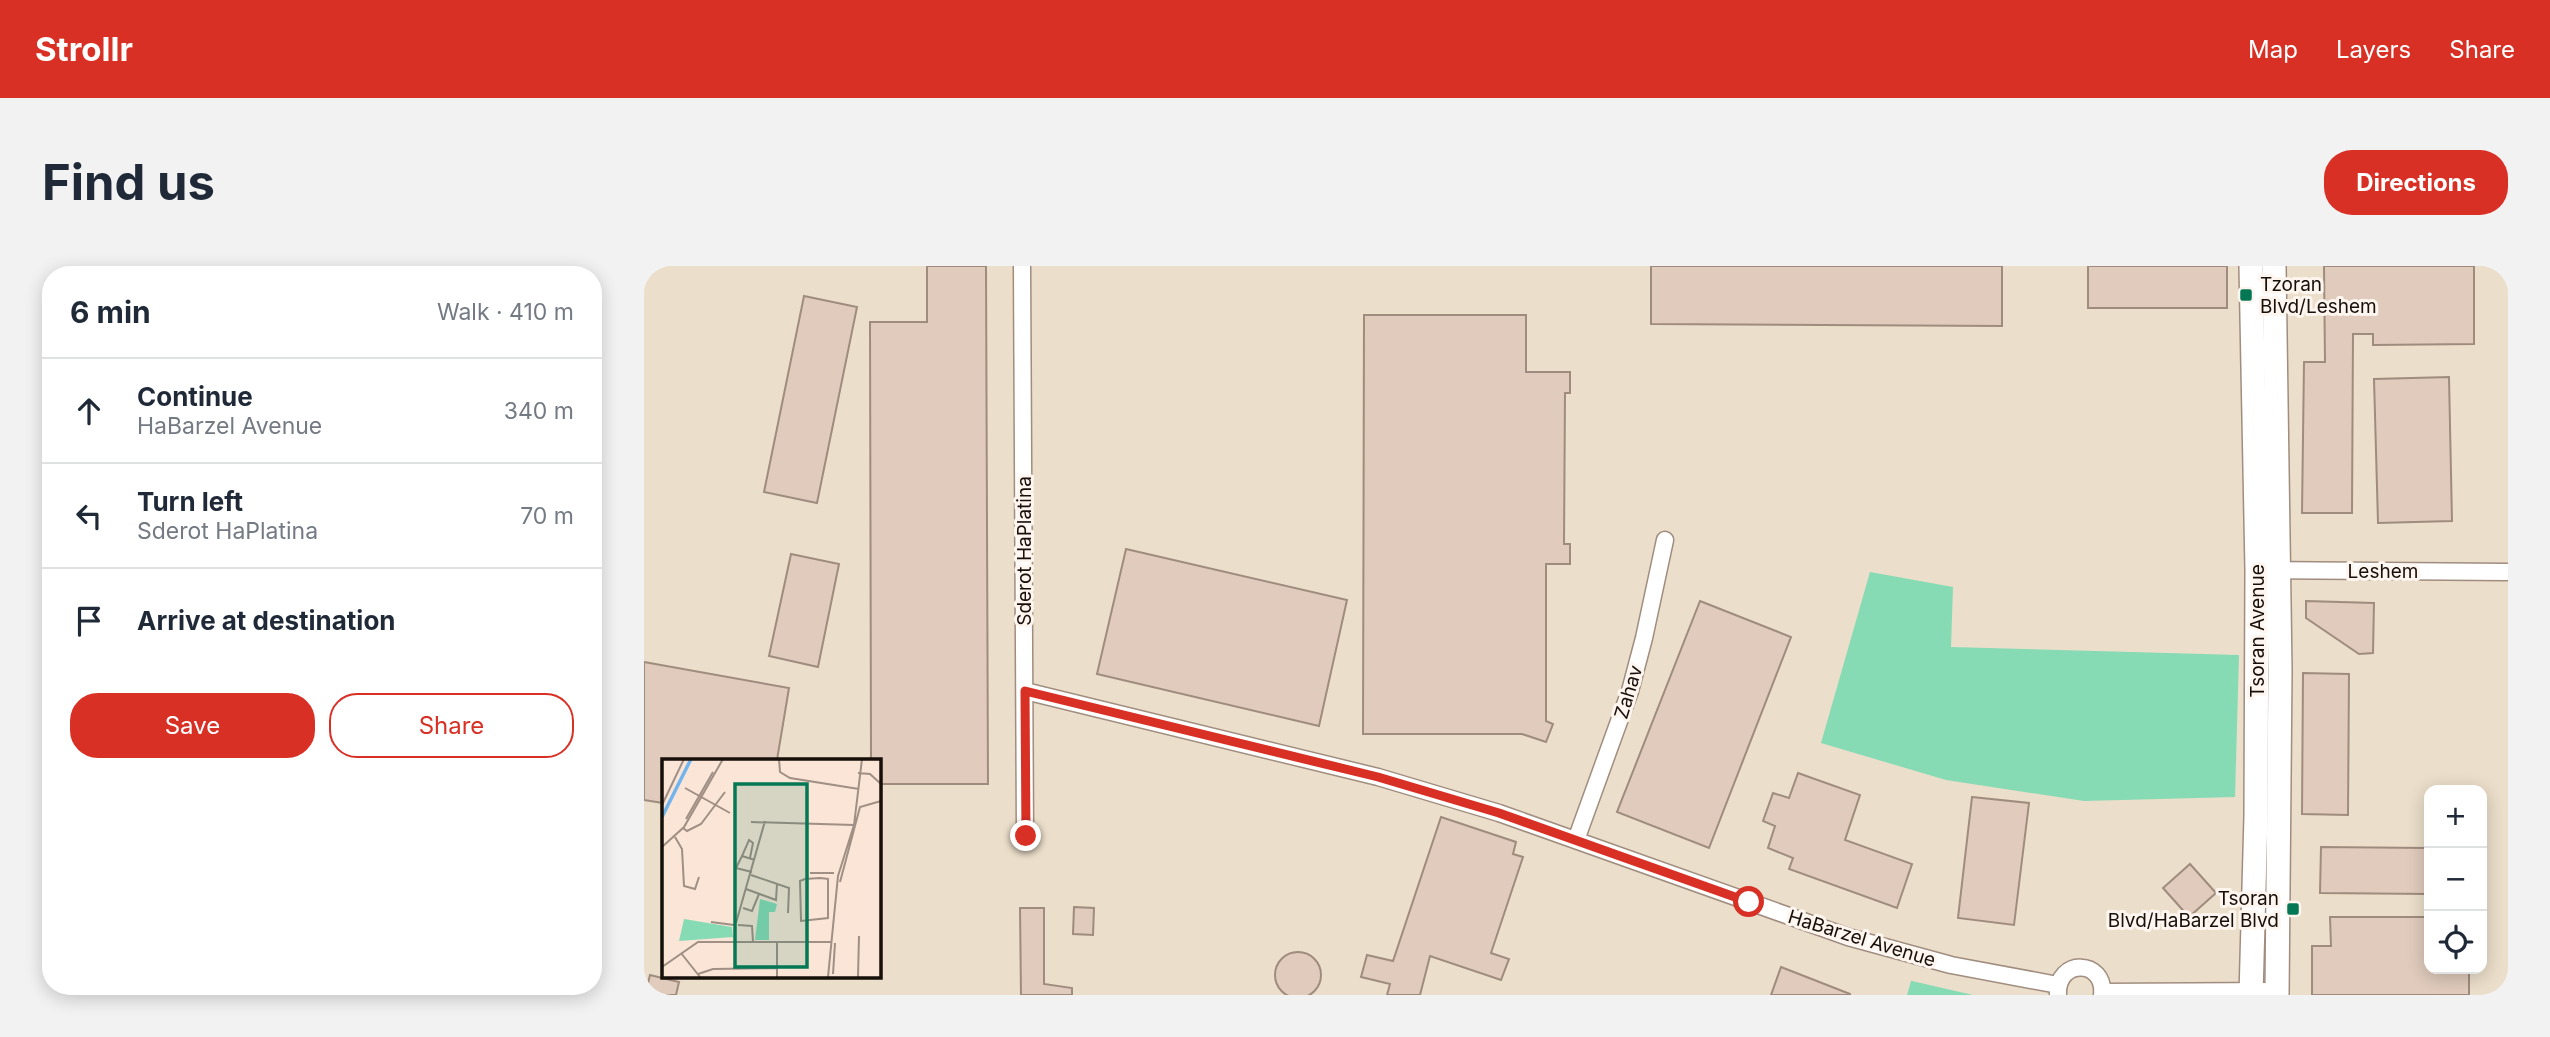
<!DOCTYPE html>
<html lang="en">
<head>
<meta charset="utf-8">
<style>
  :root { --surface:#fff; --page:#f2f2f3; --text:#1f2937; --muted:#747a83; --line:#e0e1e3; --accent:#d93025 }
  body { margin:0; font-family:Inter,sans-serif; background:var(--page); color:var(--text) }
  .controls { position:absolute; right:21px; bottom:21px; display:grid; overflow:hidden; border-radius:14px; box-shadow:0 4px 18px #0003 }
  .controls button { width:63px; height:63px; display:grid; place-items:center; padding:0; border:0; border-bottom:2px solid var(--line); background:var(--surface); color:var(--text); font:35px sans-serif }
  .stop { position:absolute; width:21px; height:21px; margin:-16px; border:5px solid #d93025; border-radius:50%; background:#fff }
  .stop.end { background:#d93025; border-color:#fff; box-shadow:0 2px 7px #0008 }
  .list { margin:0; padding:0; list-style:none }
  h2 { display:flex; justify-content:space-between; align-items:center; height:91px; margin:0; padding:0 28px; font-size:30px }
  h2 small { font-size:23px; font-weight:400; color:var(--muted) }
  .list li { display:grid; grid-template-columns:46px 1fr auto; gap:21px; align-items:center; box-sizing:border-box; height:105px; padding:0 28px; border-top:2px solid var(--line) }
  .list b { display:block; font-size:26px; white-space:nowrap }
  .list p { margin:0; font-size:23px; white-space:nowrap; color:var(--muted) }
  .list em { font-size:23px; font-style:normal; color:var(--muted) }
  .actions { display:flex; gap:14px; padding:21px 28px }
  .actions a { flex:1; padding:16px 0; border:2px solid var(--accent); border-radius:28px; text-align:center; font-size:24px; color:var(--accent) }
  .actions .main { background:var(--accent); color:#fff }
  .icon { flex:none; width:38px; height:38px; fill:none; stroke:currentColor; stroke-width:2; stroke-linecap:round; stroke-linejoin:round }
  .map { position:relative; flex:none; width:1864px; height:729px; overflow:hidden; border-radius:28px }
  header { display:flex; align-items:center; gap:42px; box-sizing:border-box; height:98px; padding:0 35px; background:var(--accent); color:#fff }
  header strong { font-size:33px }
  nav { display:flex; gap:38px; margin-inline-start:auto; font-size:24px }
  .intro { display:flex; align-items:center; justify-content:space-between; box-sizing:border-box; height:168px; padding:0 42px }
  h1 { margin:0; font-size:49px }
  .button { padding:18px 32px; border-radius:28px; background:var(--accent); color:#fff; font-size:24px; font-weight:700 }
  main { display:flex; gap:42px; padding:0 42px }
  aside { flex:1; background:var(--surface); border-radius:28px; box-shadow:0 4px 18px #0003 }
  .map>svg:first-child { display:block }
  .industrial { fill:#ebdeca; fill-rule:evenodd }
  .green { fill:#86dbb5 }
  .building { fill:#e0cbbc; stroke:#9f8c7e; stroke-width:2 }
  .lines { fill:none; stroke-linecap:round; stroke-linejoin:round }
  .street-casing { stroke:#a18d7f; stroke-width:19 }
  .secondary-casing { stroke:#a18d7f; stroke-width:26 }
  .street { stroke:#fff; stroke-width:16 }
  .secondary { stroke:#fff; stroke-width:23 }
  .route { stroke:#d93025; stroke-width:9 }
  .poi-dot { fill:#047854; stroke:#fef5ef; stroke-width:2.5 }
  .labels { text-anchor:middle; stroke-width:6; stroke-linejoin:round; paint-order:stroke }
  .poi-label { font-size:19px; fill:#160f0a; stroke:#fef5ef; text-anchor:start }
  .street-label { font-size:19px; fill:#160f0a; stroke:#fef5ef }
  .inset-river { fill:none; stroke:#72b5ee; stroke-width:3.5 }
  .inset-road { fill:none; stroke:#9f8f84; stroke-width:2 }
  .view { fill:#047854; fill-opacity:0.15; stroke:#047854; stroke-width:3.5 }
  .inset-edge { fill:none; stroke:#160f0a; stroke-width:3.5 }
</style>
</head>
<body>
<header>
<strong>Strollr</strong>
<nav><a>Map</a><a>Layers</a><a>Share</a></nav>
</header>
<div class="intro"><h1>Find us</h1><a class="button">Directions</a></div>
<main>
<aside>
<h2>6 min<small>Walk · 410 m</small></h2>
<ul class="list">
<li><svg class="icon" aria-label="ahead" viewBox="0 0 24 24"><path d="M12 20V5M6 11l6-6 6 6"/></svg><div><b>Continue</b><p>HaBarzel Avenue</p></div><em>340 m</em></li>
<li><svg class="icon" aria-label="left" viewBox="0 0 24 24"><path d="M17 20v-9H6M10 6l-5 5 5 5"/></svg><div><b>Turn left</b><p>Sderot HaPlatina</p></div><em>70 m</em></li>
<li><svg class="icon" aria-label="arrive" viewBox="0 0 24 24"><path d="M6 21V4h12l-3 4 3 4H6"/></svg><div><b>Arrive at destination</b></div></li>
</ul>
<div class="actions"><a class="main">Save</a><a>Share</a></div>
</aside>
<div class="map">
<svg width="1864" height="729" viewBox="0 0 1864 729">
  <rect width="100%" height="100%" fill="#fbe5d6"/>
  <path class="industrial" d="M0 0H1864V729H0ZM19 494H234V710H19ZM1785 524H1838V703H1785Z"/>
  <g class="green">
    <polygon points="1226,306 1309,321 1307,381 1595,389 1591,531 1440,535 1302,514 1177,477"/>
    <polygon points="1267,715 1268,715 1329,729 1263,729"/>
  </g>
  <g class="building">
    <polygon points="283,0 342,0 344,518 234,518 234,494 227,494 226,56 283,56"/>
    <polygon points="1007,0 1358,0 1358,60 1007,58"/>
    <rect x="1444" y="0" width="139" height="42"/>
    <polygon points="1680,0 1830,0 1830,78 1729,79 1729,68 1709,68 1708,247 1658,247 1660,96 1681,96"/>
    <polygon points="160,30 213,41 173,237 120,226"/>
    <polygon points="720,49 882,49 882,106 926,106 926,127 921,127 920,278 926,278 926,298 902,298 902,455 909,458 902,476 878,468 719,468"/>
    <polygon points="1805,111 1808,255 1734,257 1730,113"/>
    <polygon points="482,283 703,334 675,460 453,408"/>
    <polygon points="147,288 195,298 174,401 125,390"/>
    <polygon points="1056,335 1147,371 1065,582 973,546"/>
    <polygon points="1662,335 1730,337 1729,387 1715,388 1662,352"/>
    <polygon points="0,396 145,422 133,494 19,494 19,537 0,534"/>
    <polygon points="1659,407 1705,408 1704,549 1658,548"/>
    <polygon points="1154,507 1216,529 1201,574 1268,598 1253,642 1145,603 1149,592 1124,582 1131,560 1119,555 1129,527 1145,532"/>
    <polygon points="1328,531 1385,537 1370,659 1314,652"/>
    <polygon points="797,551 872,576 869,588 879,591 847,687 865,693 857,714 786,690 776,729 743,729 746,718 717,711 723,689 749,695"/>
    <polygon points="1677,581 1785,582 1785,628 1676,627"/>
    <polygon points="1546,598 1572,627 1545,651 1519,622"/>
    <polygon points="430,641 450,642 449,669 429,668"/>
    <polygon points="376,642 400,642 400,718 428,722 428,729 377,729"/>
    <polygon points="1686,651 1785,651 1785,703 1825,703 1825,729 1668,729 1668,680 1687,680"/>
    <circle cx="654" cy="709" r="23"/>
    <polygon points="1137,701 1206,728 1206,729 1127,729"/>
    <polygon points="6,709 35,716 32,729 1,729"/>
  </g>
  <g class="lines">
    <defs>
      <g id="street">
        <polyline points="378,0 381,570"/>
        <polyline points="1625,304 1864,306"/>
        <polyline points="381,425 734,511 855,547 1204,671 1307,699 1414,719"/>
        <polyline points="932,574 986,425 1000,372 1021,274"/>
        <polyline points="1459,726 1633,725"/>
        <path d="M1414 729C1412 692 1462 693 1458 729"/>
      </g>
      <g id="secondary">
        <polyline points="1630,0 1636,405 1633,729"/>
        <polyline points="1607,729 1612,550 1613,304 1607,0"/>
      </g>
    </defs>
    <use href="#street" class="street-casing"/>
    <use href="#secondary" class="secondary-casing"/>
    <use href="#street" class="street"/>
    <use href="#secondary" class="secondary"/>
  </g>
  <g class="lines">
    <polyline class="route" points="382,570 381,425 734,511 855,547 1105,636"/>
  </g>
  <g class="poi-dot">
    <rect x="1595" y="22" width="14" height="14" rx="3.5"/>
    <rect x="1642" y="636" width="14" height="14" rx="3.5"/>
  </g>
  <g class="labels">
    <g class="poi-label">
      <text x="1616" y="25">Tzoran<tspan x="1616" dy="22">Blvd/Leshem</tspan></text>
      <text x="1635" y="639" text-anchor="end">Tsoran<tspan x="1635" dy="22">Blvd/HaBarzel Blvd</tspan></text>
    </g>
    <g class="street-label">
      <text transform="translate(380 285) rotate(-90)" y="7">Sderot HaPlatina</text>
      <text x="1739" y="312">Leshem</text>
      <text transform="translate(1613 365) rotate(-90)" y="7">Tsoran Avenue</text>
      <text transform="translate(984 426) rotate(-73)" y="7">Zahav</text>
      <text transform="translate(1218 672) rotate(17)" y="7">HaBarzel Avenue</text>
    </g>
  </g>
  <g transform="translate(18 493)">
    <rect width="219" height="219" fill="#fbe5d6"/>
    <path d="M98 140 115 145 113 153H107V181H93ZM22 160 70 168 71 178 17 182Z" fill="#86dbb5"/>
    <path class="inset-river" d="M0 58 29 0"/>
    <path class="inset-road" d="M117 0 118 13 128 19 197 30M196 14 208 15 219 25M23 29 68 54M0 46 22 0M24 60 51 13M89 63 192 66M21 69 25 72 39 65 63 33M13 78 20 90 22 127 33 130 37 118M0 88 22 68 61 0M80 97 74 109 90 113M88 99 91 84 87 81 80 97 93 101M148 114H172M89 116 127 129 126 154M166 120V159L139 162 138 122 143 120 158 119 167 120M178 123 198 48 219 42M84 130 114 141 115 125M81 149 90 152 97 135M49 163 72 166M74 164 103 62M76 166 90 167 91 183M115 183V218M19 194 38 218M0 208 36 183H170M36 215 51 210 115 209M171 215 173 184M166 218 176 117 192 66 200 0M196 218 197 177"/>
    <path class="view" d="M73 25H145V208H73Z"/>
    <rect width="219" height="219" class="inset-edge"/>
  </g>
</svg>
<div class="controls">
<button>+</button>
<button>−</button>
<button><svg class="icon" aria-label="locate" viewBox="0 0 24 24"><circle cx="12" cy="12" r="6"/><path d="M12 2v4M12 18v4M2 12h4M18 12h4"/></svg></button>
</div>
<div class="stop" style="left:1105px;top:636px"></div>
<div class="stop end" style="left:382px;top:570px"></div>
</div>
</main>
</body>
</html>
